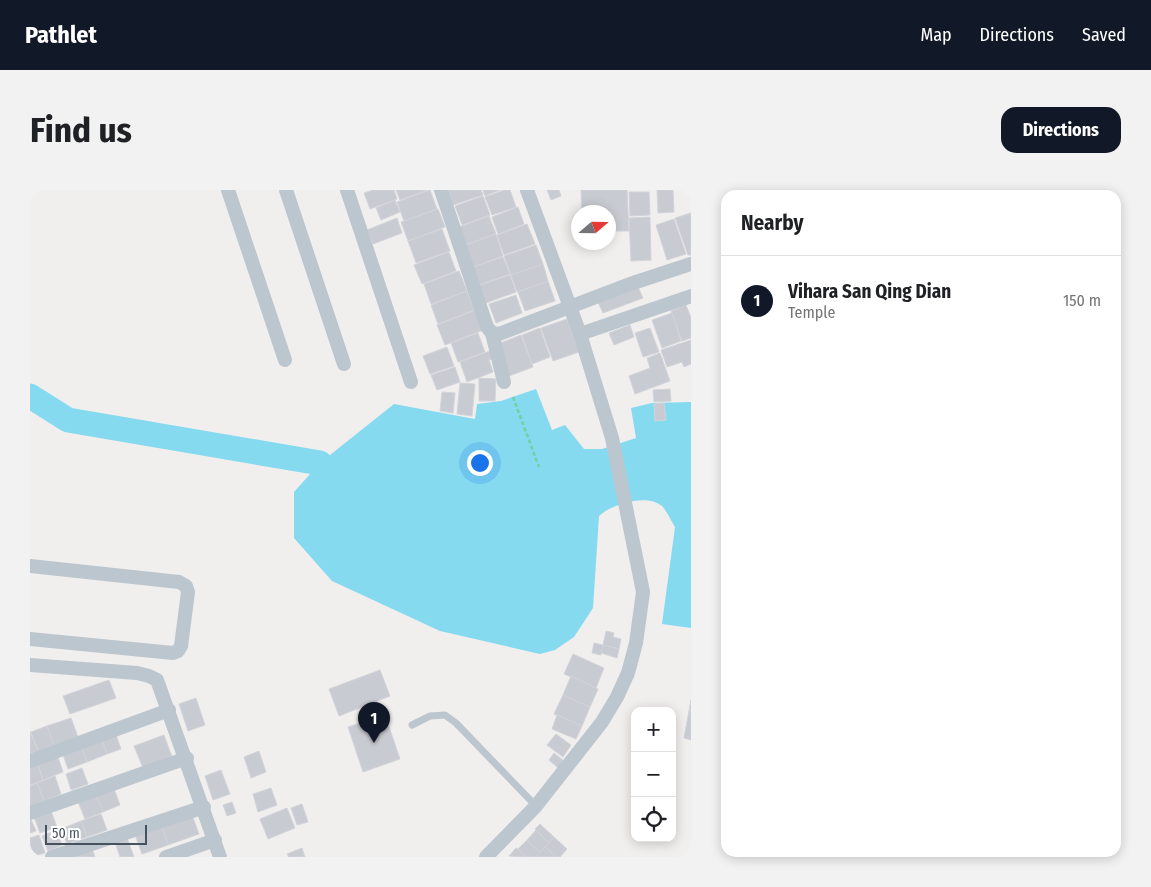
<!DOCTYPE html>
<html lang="en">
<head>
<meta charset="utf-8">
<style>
  :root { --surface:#fff; --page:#f2f2f2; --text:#202124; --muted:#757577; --line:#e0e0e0; --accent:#111827 }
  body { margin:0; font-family:"Fira Sans Condensed",sans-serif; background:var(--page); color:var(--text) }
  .controls { position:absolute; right:15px; bottom:15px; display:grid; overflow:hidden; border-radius:10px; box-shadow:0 2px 12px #0003 }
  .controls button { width:45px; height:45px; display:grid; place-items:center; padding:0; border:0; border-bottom:1px solid var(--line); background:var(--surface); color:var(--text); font:25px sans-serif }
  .compass { position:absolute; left:541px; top:15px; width:45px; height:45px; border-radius:50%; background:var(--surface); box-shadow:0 2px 12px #0003; rotate:70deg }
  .scale { position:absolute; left:15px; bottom:12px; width:102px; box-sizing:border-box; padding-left:5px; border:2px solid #46525d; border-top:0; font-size:14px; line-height:18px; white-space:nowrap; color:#46525d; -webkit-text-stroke:4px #fff; paint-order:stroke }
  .you { position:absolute; left:449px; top:272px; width:18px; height:18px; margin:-12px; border:4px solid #fff; border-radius:50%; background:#1a73e8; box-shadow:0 0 0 8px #1a73e833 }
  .badge { display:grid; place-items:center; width:32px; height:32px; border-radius:50%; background:var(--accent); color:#fff; font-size:16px; font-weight:700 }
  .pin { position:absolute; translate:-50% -41px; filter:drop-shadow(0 1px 2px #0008) }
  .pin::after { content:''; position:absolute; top:26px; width:18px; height:15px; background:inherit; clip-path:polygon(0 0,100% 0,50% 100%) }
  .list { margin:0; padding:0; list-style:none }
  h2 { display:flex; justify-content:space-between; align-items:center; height:65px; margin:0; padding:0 20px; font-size:21px }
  h2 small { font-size:16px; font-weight:400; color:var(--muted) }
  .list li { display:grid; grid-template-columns:32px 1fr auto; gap:15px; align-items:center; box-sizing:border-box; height:90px; padding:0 20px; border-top:1px solid var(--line) }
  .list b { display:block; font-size:19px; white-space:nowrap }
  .list p { margin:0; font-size:16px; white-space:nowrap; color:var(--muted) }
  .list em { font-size:16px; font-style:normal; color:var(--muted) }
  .icon { flex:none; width:28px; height:28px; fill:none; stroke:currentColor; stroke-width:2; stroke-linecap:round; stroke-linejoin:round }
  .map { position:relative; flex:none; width:661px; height:667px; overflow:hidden; border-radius:15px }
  header { display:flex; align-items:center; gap:30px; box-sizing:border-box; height:70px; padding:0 25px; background:var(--accent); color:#fff }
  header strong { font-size:24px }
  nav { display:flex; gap:28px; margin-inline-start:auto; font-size:18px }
  .intro { display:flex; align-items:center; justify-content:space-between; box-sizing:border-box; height:120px; padding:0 30px }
  h1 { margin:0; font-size:35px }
  .button { padding:12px 22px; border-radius:15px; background:var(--accent); color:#fff; font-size:18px; font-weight:700 }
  main { display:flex; gap:30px; padding:0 30px }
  aside { flex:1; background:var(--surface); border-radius:15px; box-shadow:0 2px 12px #0003 }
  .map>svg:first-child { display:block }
  .water { fill:#85daf0 }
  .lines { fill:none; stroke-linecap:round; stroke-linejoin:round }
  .river { stroke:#85daf0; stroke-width:25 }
  .building { fill:#c8cbd1; stroke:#d2d4da }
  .path { stroke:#71d1a2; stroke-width:2.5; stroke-dasharray:4 2.5; stroke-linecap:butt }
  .lane { stroke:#bcc6ce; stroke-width:7 }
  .street { stroke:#bcc6ce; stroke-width:14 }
</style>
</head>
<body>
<header>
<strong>Pathlet</strong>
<nav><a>Map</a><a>Directions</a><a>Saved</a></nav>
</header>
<div class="intro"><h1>Find us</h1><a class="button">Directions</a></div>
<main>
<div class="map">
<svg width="661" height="667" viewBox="0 0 661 667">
  <rect width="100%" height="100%" fill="#f1eeee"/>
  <path class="water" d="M506 199 522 240 535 235 554 259H572L606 248 601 218 622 213 661 212V438L632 434 645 337C641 331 637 321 632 316 617 303 582 314 569 326L563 418 544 447 525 460 510 464 410 441 302 391 264 348V302L290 273 364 214 445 229 447 214 471 211Z"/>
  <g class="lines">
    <polyline class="river" points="0,206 38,230 290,273"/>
  </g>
  <g class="building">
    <polygon points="343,0 364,0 367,9 340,19 334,3"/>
    <polygon points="366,0 398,0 370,10"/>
    <polygon points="400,0 407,19 374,31 367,12"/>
    <polygon points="418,0 451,0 453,5 423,15"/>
    <polygon points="453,0 470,0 455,6"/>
    <polygon points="474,0 480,0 486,17 462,25 455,7"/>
    <polygon points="517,0 529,0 531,6 521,10"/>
    <polygon points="551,0 597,0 599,41 578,41 578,22 552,22"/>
    <polygon points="627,0 643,0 644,22 628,23"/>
    <polygon points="599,2 619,2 620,25 600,26"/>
    <polygon points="453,6 460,25 432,35 425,16"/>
    <polygon points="365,10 370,22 351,30 346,18"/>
    <polygon points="488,17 494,34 468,44 462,27"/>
    <polygon points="408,19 415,37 378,51 371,32"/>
    <polygon points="661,23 661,65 658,65 645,28"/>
    <polygon points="459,26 466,44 435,55 429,37"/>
    <polygon points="620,27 621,70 601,71 599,28"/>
    <polygon points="367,28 372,43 343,54 337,40"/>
    <polygon points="644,29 656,64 637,70 626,35"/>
    <polygon points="497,34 505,54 474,65 467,45"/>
    <polygon points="412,39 420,61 386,73 378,51"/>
    <polygon points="466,44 473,66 443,77 435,55"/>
    <polygon points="506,55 513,74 481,85 474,66"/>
    <polygon points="419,62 426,81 392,94 384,75"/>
    <polygon points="473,67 480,84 449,95 443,77"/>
    <polygon points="513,74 518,91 487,102 481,85"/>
    <polygon points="429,81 437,101 401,114 394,94"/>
    <polygon points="480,85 486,102 456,113 450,95"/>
    <polygon points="518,91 525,111 495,121 488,102"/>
    <polygon points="608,97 613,108 573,123 568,112"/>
    <polygon points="437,101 444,120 408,134 401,115"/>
    <polygon points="486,105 492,123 466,133 459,114"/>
    <polygon points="656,115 661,128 661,148 652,151 641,121"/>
    <polygon points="446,120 453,140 415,155 407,135"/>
    <polygon points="642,123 651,151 632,158 622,130"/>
    <polygon points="537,129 549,162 523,171 511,138"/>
    <polygon points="600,135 604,147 584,155 579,143"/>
    <polygon points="510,138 520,167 502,174 492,145"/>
    <polygon points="620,138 629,162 613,167 605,143"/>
    <polygon points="448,143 455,162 428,172 421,153"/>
    <polygon points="491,145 503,177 479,186 468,154"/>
    <polygon points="661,150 661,174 654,177 652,172 637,177 631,160"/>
    <polygon points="417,157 424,176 400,184 393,166"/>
    <polygon points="460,161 463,169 459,170 463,182 437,192 430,172"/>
    <polygon points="630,163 640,191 605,204 599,186 620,178 617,168"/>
    <polygon points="425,177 430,192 407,200 401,185"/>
    <polygon points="449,188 466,189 465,211 449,211"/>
    <polygon points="430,193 445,194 442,226 427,224"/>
    <polygon points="640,199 641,211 624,212 623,200"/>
    <polygon points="412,202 425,203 423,223 410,221"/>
    <polygon points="634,213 636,230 625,231 624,214"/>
    <polygon points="576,441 584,443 583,447 591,449 589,459 573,455"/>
    <polygon points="564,453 573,455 571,465 562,463"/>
    <polygon points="573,455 589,459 587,468 571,463"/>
    <polygon points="543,464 574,478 566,498 534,484"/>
    <polygon points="350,480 360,506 309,526 299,499"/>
    <polygon points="541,486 568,499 560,517 533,505"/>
    <polygon points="79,490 86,508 40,524 33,506"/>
    <polygon points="533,505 560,517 552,536 524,524"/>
    <polygon points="166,508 175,535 158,541 149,514"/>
    <polygon points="661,510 661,550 654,548"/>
    <polygon points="355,525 370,569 333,582 318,537"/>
    <polygon points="527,525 552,536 546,549 522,539"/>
    <polygon points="41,528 48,547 24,555 17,536"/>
    <polygon points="17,536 24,555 8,561 1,542"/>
    <polygon points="0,542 8,561 0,563"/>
    <polygon points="85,542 91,559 77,564 71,547"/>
    <polygon points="526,544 541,555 533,567 517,555"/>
    <polygon points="134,545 142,567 113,578 104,556"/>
    <polygon points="71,547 77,564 57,572 50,555"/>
    <polygon points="50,555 57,572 38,579 32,562"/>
    <polygon points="229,561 236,582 221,588 214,567"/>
    <polygon points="524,563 534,571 528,578 519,570"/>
    <polygon points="27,564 33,582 13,590 7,572"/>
    <polygon points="7,572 13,590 0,595 0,574"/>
    <polygon points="52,578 58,594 41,600 36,584"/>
    <polygon points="191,580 200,604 183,610 175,586"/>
    <polygon points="25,586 31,604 14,611 7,593"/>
    <polygon points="7,593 14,611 0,616 0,596"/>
    <polygon points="83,596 90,615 73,622 65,603"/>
    <polygon points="241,598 247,615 228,622 223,604"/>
    <polygon points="65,603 73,622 55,629 47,609"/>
    <polygon points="202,612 206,623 197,626 193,615"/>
    <polygon points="272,614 278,632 267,635 261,618"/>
    <polygon points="257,618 265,638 238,649 230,629"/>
    <polygon points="21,621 27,637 10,643 4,627"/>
    <polygon points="161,622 169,644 138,655 131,633"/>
    <polygon points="71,624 77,640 57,647 51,631"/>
    <polygon points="0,627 6,641 0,643"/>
    <polygon points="51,631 57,647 37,654 31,639"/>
    <polygon points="131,633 138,655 112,664 104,642"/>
    <polygon points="510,634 524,647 519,653 505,639"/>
    <polygon points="27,640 32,655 18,661 12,646"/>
    <polygon points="506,640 519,653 510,663 497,650"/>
    <polygon points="9,645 15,663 0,667 0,648"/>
    <polygon points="96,645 104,667 90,667 84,649"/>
    <polygon points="524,647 537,659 530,667 526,667 515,657"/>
    <polygon points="497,650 510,663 506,667 496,667 488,659"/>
    <polygon points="61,656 65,667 32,667"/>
    <polygon points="515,657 526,667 506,667"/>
    <polygon points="272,658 275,667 259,667 257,664"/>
    <polygon points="486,658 488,659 496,667 479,666"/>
  </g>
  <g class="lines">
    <polyline class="path" points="483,207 509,277"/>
    <polyline class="lane" points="382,535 400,526 415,525 426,533 506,616"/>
    <g class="street">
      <polyline points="198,0 255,170"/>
      <polyline points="256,0 314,174"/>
      <polyline points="317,0 381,192"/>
      <polyline points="411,0 457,137 462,143 469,144 600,94 661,74"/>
      <polyline points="462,143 474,192"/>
      <polyline points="550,144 661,106"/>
      <polyline points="0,376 149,392 156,396 158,402 151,456 148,461 143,463 0,449"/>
      <polyline points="0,475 107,483 119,486 127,490 190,667"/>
      <polyline points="0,571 139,520"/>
      <polyline points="0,623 157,568"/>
      <polyline points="22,667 174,617"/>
      <polyline points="136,667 185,650"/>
      <polyline points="456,667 506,616 572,532 587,507 598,483 606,453 613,402 582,248 550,144 497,0"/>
    </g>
  </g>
</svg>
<div class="controls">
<button>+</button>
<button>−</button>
<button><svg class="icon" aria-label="locate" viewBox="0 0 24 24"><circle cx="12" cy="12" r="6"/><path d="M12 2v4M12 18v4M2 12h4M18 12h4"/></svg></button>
</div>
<svg class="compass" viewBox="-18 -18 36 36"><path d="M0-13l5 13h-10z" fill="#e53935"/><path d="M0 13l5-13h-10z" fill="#757577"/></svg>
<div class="scale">50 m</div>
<div class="you"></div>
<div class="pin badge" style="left:344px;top:553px">1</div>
</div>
<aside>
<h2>Nearby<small></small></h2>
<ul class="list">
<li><span class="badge">1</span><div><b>Vihara San Qing Dian</b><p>Temple</p></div><em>150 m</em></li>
</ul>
</aside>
</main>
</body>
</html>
